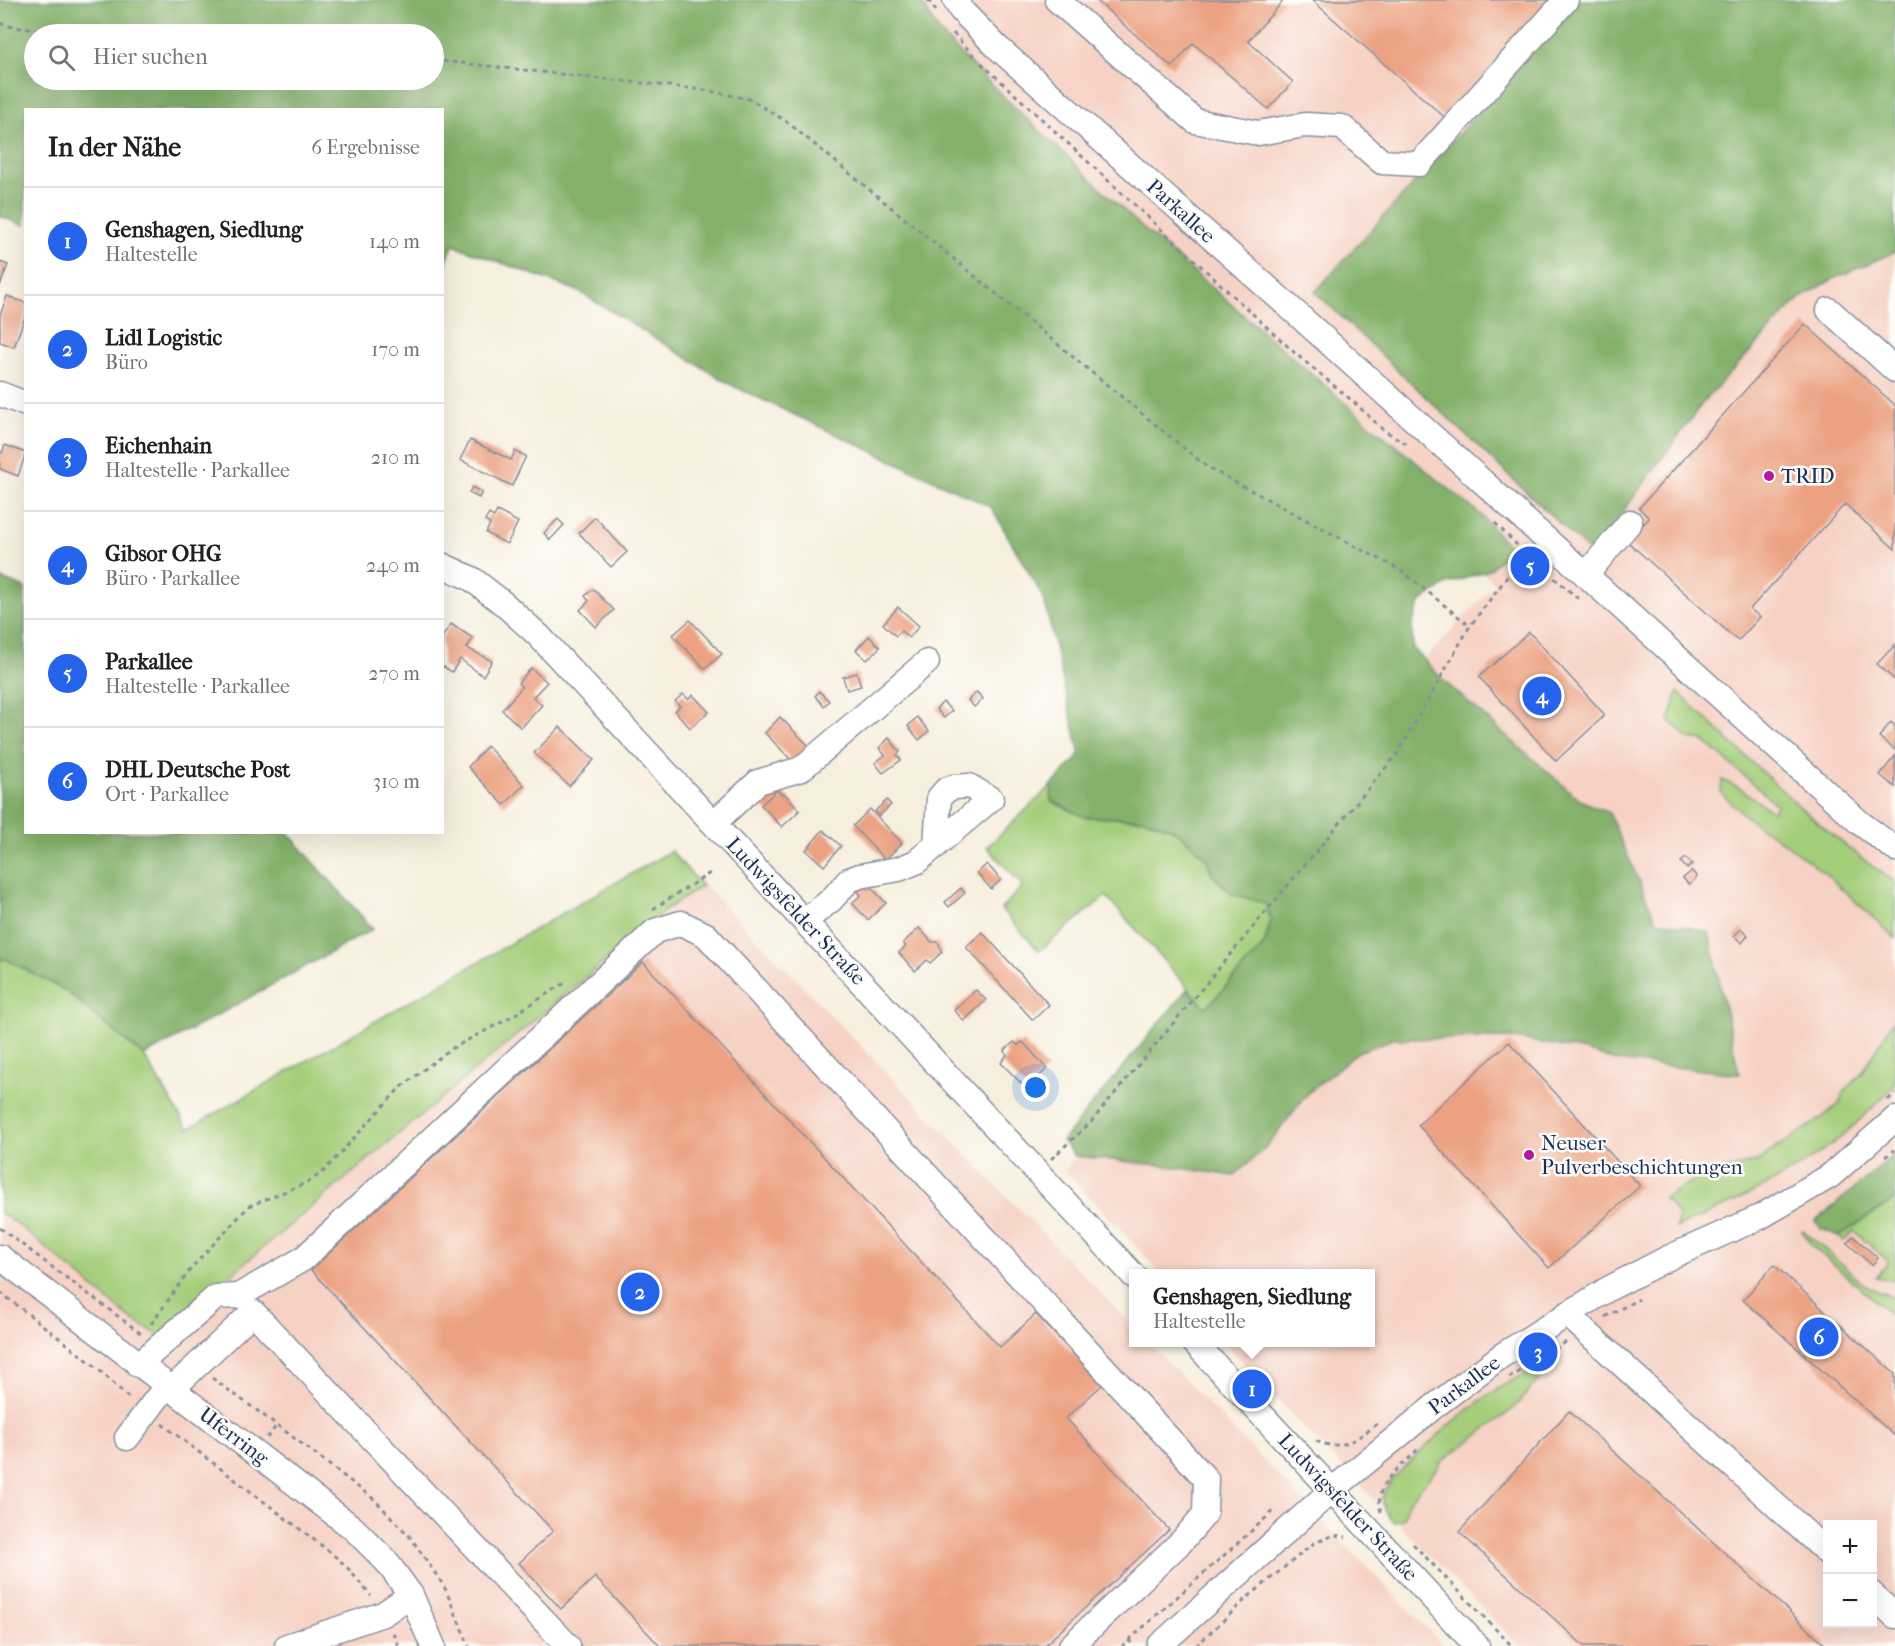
<!DOCTYPE html>
<html lang="de">
<head>
<meta charset="utf-8">
<style>
  :root { --surface:#fff; --page:#f2f2f2; --text:#202124; --muted:#757577; --line:#e0e0e0; --accent:#2563eb }
  body { margin:0; font-family:"IM FELL French Canon",serif; background:var(--page); color:var(--text) }
  .controls { position:absolute; right:18px; bottom:18px; display:grid; overflow:hidden; border-radius:0px; box-shadow:0 6px 24px #0002 }
  .controls button { width:54px; height:54px; display:grid; place-items:center; padding:0; border:0; border-bottom:2px solid var(--line); background:var(--surface); color:var(--text); font:30px sans-serif }
  .you { position:absolute; left:1036px; top:1088px; width:21px; height:21px; margin:-15px; border:4px solid #fff; border-radius:50%; background:#1a73e8; box-shadow:0 0 0 9px #1a73e833 }
  .badge { display:grid; place-items:center; width:39px; height:39px; border-radius:50%; background:var(--accent); color:#fff; font-size:20px; font-weight:700 }
  .pin { position:absolute; translate:-50% -50%; border:3px solid #fff; box-shadow:0 2px 6px #0006 }
  .popup { position:absolute; left:1129px; top:1269px; width:246px; height:78px; box-sizing:border-box; display:grid; place-content:center; border-radius:0px; background:var(--surface); filter:drop-shadow(0 2px 4px #0005); font-size:20px; white-space:nowrap; color:var(--muted) }
  .popup b { font-size:22px; color:var(--text) }
  .popup::after { content:''; position:absolute; left:50%; top:100%; margin-left:-12px; border:12px solid transparent; border-top-color:var(--surface) }
  .list { margin:0; padding:0; list-style:none }
  h2 { display:flex; justify-content:space-between; align-items:center; height:78px; margin:0; padding:0 24px; font-size:26px }
  h2 small { font-size:20px; font-weight:400; color:var(--muted) }
  .list li { display:grid; grid-template-columns:39px 1fr auto; gap:18px; align-items:center; box-sizing:border-box; height:108px; padding:0 24px; border-top:2px solid var(--line) }
  .list b { display:block; font-size:22px; white-space:nowrap }
  .list p { margin:0; font-size:20px; white-space:nowrap; color:var(--muted) }
  .list em { font-size:20px; font-style:normal; color:var(--muted) }
  .icon { flex:none; width:33px; height:33px; fill:none; stroke:currentColor; stroke-width:2; stroke-linecap:round; stroke-linejoin:round }
  .map { position:relative; flex:none; width:1895px; height:1646px; overflow:hidden }
  .search { position:absolute; background:var(--surface); box-shadow:0 6px 24px #0002; left:24px; top:24px; width:420px; height:66px; display:flex; align-items:center; gap:15px; box-sizing:border-box; padding:0 21px; border-radius:33px; color:var(--muted); font-size:22px }
  .panel { position:absolute; background:var(--surface); box-shadow:0 6px 24px #0002; left:24px; top:108px; width:420px; height:726px; border-radius:0px }
  .map>svg:first-child { display:block }
  .built { fill:#f6d2c4; fill-rule:evenodd }
  .green { fill:#a5ce7a; stroke:#607e6c; stroke-width:1.5 }
  .forest { fill:#84b16a; stroke:#507064; stroke-width:1.5; fill-rule:evenodd }
  .building { fill:#eca282 }
  .lines { fill:none; stroke-linecap:round; stroke-linejoin:round }
  .minor-casing { stroke:#898f9e; stroke-width:27 }
  .path { stroke:#898f9e; stroke-width:3; stroke-dasharray:4.5 4.5; stroke-linecap:butt }
  .minor { stroke:#fff; stroke-width:24 }
  .poi-dot { fill:#b5179e; stroke:#fdfcf7; stroke-width:2 }
  .labels { text-anchor:middle; stroke-width:5; stroke-linejoin:round; paint-order:stroke }
  .street-label { font-size:21px; fill:#1b2f5e; stroke:#fdfcf7 }
  .poi-label { font-size:21px; fill:#1b2f5e; stroke:#fdfcf7; text-anchor:start }
</style>
</head>
<body>
<div class="map">
<svg width="1895" height="1646" viewBox="0 0 1895 1646">
  <rect width="100%" height="100%" fill="#fdfcf7"/>
  <filter id="ink" filterUnits="userSpaceOnUse"><feTurbulence type="fractalNoise" baseFrequency=".0167" numOctaves="2"/><feDisplacementMap in="SourceGraphic" scale="12" xChannelSelector="R" yChannelSelector="G"/><feConvolveMatrix kernelMatrix="1 2 1 2 8 2 1 2 1" color-interpolation-filters="sRGB"/></filter>
  <filter id="wash" filterUnits="userSpaceOnUse"><feTurbulence type="fractalNoise" baseFrequency=".008" numOctaves="4" result="noise"/><feDisplacementMap in="SourceGraphic" scale="24" xChannelSelector="R" yChannelSelector="G"/><feGaussianBlur stdDeviation="1.35" result="paint"/><feColorMatrix in="noise" values="0 0 0 0 0 0 0 0 0 0 0 0 0 0 0 0 0 1.4 0 .05"/><feComposite in="paint" operator="in"/></filter>
  <g filter="url(#wash)">
    <rect width="100%" height="100%" fill="#f7efde"/>
    <g class="built">
      <path d="M879 0H1895V1646H1519L1296 1420 1225 1343 1370 1342V1274L1161 1273 1064 1170 1103 1129 1228 1165 1417 667 1495 584 885 22ZM1828 1524H1872V1624H1828Z"/>
      <polygon points="671,851 1133,1326 1134,1342 1149,1343 1444,1646 0,1646 0,1044 188,1129"/>
    </g>
    <g class="green">
      <path d="M1678 692C1748 758 1816 828 1895 882V938L1827 875 1785 843 1751 821 1721 793 1722 780 1741 789 1772 812 1777 805 1703 740 1688 738 1669 720Z"/>
      <polygon points="1052,785 1051,801 1085,817 1145,819 1175,830 1206,857 1212,874 1232,894 1265,903 1271,920 1264,945 1206,1008 1106,896 1039,951 1001,909 1023,886 987,847"/>
      <polygon points="671,851 702,886 668,908 159,1335 132,1320 16,1223 0,1213 0,960 6,959 66,991 144,1056 188,1129"/>
      <path d="M1895 1018V1085C1875 1106 1854 1127 1831 1145 1784 1180 1729 1205 1676 1228L1679 1216 1664 1198 1698 1178 1757 1161 1820 1119 1839 1104 1844 1092 1862 1073Z"/>
      <polygon points="1895,1199 1895,1281 1876,1277 1889,1262 1854,1231 1844,1241 1839,1236"/>
      <polygon points="1802,1231 1804,1231 1867,1287 1895,1298 1895,1318 1812,1246"/>
      <path d="M1560 1356 1512 1410 1441 1462 1437 1469 1408 1502 1404 1519 1394 1522C1386 1515 1381 1505 1384 1494 1387 1482 1398 1474 1407 1465 1436 1436 1478 1398 1515 1379 1530 1371 1545 1364 1560 1356Z"/>
    </g>
    <g class="forest">
      <path d="M0 0H920L940 33 1004 97 1144 229 1374 428 1480 514 1511 548 1489 570 1445 585 1420 603 1412 625 1413 648 1444 681 1580 800 1609 813 1656 920 1709 932 1739 1074 1616 1061 1586 1051 1514 1038 1393 1039 1358 1052 1308 1093 1267 1146 1234 1176 1167 1166 1075 1156 1062 1141 1187 989 1206 1008 1264 945 1271 920 1265 903 1232 894 1212 874 1206 857 1175 830 1145 819 1085 817 1051 801 1052 785 1080 755 1044 599 991 507 733 386 578 291 453 245 443 271 442 110H26L25 226 0 216ZM434 34V80H34V34Z"/>
      <polygon points="1580,0 1895,0 1895,252 1833,279 1799,299 1704,401 1592,554 1315,292"/>
      <polygon points="2,579 25,588 26,832 288,833 373,929 144,1056 66,991 6,959 0,960 0,583"/>
      <polygon points="1895,1154 1895,1199 1839,1236 1821,1229 1816,1221"/>
    </g>
    <g id="blocks">
      <g class="building">
        <polygon points="1096,0 1284,0 1248,41 1293,82 1268,109 1193,43 1172,67"/>
        <polygon points="1312,0 1560,0 1451,123"/>
        <polygon points="0,262 8,265 0,286"/>
        <polygon points="7,296 26,303 26,314 14,347 0,342 0,315"/>
        <polygon points="1805,324 1895,405 1895,549 1845,504 1750,609 1760,617 1738,641 1628,542 1649,518 1639,508"/>
        <polygon points="470,440 511,460 515,451 526,456 512,486 460,460"/>
        <polygon points="5,445 26,453 18,476 0,469 0,452 2,453"/>
        <polygon points="472,487 482,492 479,498 469,493"/>
        <polygon points="497,511 518,522 507,544 486,533 490,524 485,521 489,514 494,517"/>
        <polygon points="595,517 627,552 611,567 579,533"/>
        <polygon points="558,519 564,525 550,540 544,533"/>
        <polygon points="593,589 614,610 596,627 580,610 589,601 585,596"/>
        <polygon points="898,607 919,626 909,638 901,631 896,636 883,624"/>
        <polygon points="690,620 722,654 705,669 673,635"/>
        <polygon points="451,624 473,638 467,648 492,661 483,676 460,659 452,672 442,666 442,637"/>
        <polygon points="1529,632 1605,715 1556,761 1479,677"/>
        <polygon points="869,636 880,647 867,660 856,650"/>
        <polygon points="1895,645 1895,680 1877,664"/>
        <polygon points="531,668 547,682 533,697 542,705 521,728 502,710 522,687 518,683"/>
        <polygon points="857,673 861,686 847,690 843,677"/>
        <polygon points="819,691 829,701 824,706 815,696"/>
        <polygon points="977,692 983,699 974,707 968,700"/>
        <polygon points="683,694 688,699 693,695 709,712 690,728 675,711 680,706 675,701"/>
        <polygon points="943,702 952,711 944,718 936,709"/>
        <polygon points="780,717 813,750 797,766 765,733"/>
        <polygon points="917,717 929,731 919,740 908,726"/>
        <polygon points="1891,722 1895,726 1895,750 1879,737"/>
        <polygon points="560,727 594,760 569,786 534,753"/>
        <polygon points="889,738 900,752 897,755 901,760 883,773 875,763 885,755 879,748"/>
        <polygon points="487,746 524,785 504,805 468,767"/>
        <polygon points="1895,756 1895,787 1880,775"/>
        <polygon points="777,790 782,795 784,793 800,810 782,827 761,805"/>
        <polygon points="887,800 891,805 879,816 875,811"/>
        <polygon points="870,809 902,843 885,860 853,826"/>
        <polygon points="823,830 841,846 824,866 806,850"/>
        <polygon points="1686,858 1692,864 1687,869 1681,862"/>
        <polygon points="987,864 1001,880 991,889 977,873"/>
        <polygon points="1692,871 1697,877 1689,885 1683,878"/>
        <polygon points="863,883 868,889 870,886 886,903 868,920 852,903 861,895 856,889"/>
        <polygon points="961,888 965,893 949,907 945,902"/>
        <polygon points="919,928 932,942 937,942 939,944 942,952 930,963 927,960 915,971 899,953 906,946 903,943"/>
        <polygon points="1741,929 1748,935 1742,943 1734,936"/>
        <polygon points="982,932 1049,1005 1033,1020 966,947"/>
        <polygon points="643,962 1000,1347 1036,1314 1102,1385 1066,1418 1169,1530 1044,1646 660,1646 595,1577 561,1609 519,1563 553,1531 311,1270"/>
        <polygon points="976,990 986,1000 964,1021 954,1010"/>
        <polygon points="1014,1042 1018,1045 1023,1042 1047,1069 1026,1088 1001,1063 1007,1055 1004,1051"/>
        <polygon points="1509,1042 1640,1186 1549,1268 1418,1125"/>
        <polygon points="1853,1236 1878,1258 1872,1265 1847,1243"/>
        <polygon points="1774,1265 1895,1374 1895,1436 1743,1300"/>
        <polygon points="1569,1411 1827,1646 1584,1646 1459,1532"/>
      </g>
    </g>
  </g>
  <g filter="url(#ink)">
    <use href="#blocks" fill-opacity="0" stroke="#898f9e" stroke-width="1.5"/>
    <g class="lines">
      <defs>
        <g id="minor">
          <polyline points="955,0 961,10 997,47 1296,313 1859,822 1895,849"/>
          <polyline points="1057,0 1195,121 1258,133 1305,125 1342,127 1382,162 1419,164 1566,0"/>
          <polyline points="1829,310 1895,370"/>
          <polyline points="0,394 26,404"/>
          <polyline points="442,565 472,579 504,604 539,636 1134,1276"/>
          <polyline points="1586,575 1630,522"/>
          <polyline points="714,823 758,782 801,769 927,662"/>
          <polyline points="805,921 831,900 849,880 860,876 899,869 916,862 991,799 969,786 954,787 946,790 939,798 936,846"/>
          <polyline points="0,1257 353,1528 386,1561 411,1595 433,1646"/>
          <polyline points="1567,1314 1828,1553"/>
          <polyline points="1194,1342 1477,1646"/>
          <polyline points="138,1365 216,1297 238,1296 303,1259 655,931 681,923 706,935 1206,1479 1205,1514 1182,1541 1071,1646"/>
          <polyline points="172,1389 253,1312 568,1646"/>
          <polyline points="127,1438 167,1385"/>
          <polyline points="1872,1594 1895,1616"/>
          <polyline points="287,1646 383,1614 411,1595"/>
          <polyline points="1159,1646 1332,1490 1436,1405 1501,1356 1608,1289 1670,1257 1760,1217 1830,1176 1895,1119"/>
        </g>
      </defs>
      <use href="#minor" class="minor-casing"/>
      <g class="path">
        <polyline points="928,0 936,11"/>
        <polyline points="0,23 8,26 66,34"/>
        <polyline points="953,33 975,57"/>
        <polyline points="434,60 704,90 749,99 786,121 1207,467 1402,571 1470,626"/>
        <polyline points="981,63 1296,354 1356,404 1382,429 1410,446"/>
        <polyline points="1495,523 1525,553 1581,601"/>
        <polyline points="653,909 710,873"/>
        <polyline points="1888,1100 1895,1093"/>
        <polyline points="1885,1157 1895,1150"/>
        <polyline points="1051,1159 1091,1122 1397,754 1470,626 1526,552"/>
        <polyline points="0,1228 143,1335"/>
        <polyline points="0,1292 95,1366 130,1399"/>
        <polyline points="1605,1317 1639,1299"/>
        <polyline points="151,1324 193,1266 249,1206 306,1183 322,1173 399,1089 449,1050 504,1021 568,981"/>
        <polyline points="212,1378 277,1425 375,1500 411,1538 444,1586 469,1646"/>
        <polyline points="1509,1378 1566,1342"/>
        <polyline points="162,1424 330,1552 346,1566 371,1596"/>
        <polyline points="267,1438 277,1425"/>
        <path d="M1316 1441C1341 1452 1357 1439 1377 1424"/>
        <path d="M1381 1512C1372 1482 1402 1468 1418 1449L1416 1447"/>
        <polyline points="1413,1544 1512,1646"/>
        <polyline points="393,1633 399,1646"/>
        <polyline points="1128,1640 1135,1646"/>
        <polyline points="1122,1646 1276,1509"/>
        <polyline points="1196,1646 1247,1598 1314,1543 1334,1535 1346,1537"/>
      </g>
      <use href="#minor" class="minor"/>
    </g>
  </g>
  <g class="poi-dot">
    <circle cx="1769" cy="476" r="6"/>
    <circle cx="1529" cy="1155" r="6"/>
  </g>
  <g class="labels">
    <g class="street-label">
      <text transform="translate(1181 211) rotate(42)" y="7">Parkallee</text>
      <text transform="translate(796 911) rotate(47)" y="7">Ludwigsfelder Straße</text>
      <text transform="translate(1464 1385) rotate(-37)" y="7">Parkallee</text>
      <text transform="translate(234 1436) rotate(37)" y="7">Uferring</text>
      <text transform="translate(1348 1507) rotate(47)" y="7">Ludwigsfelder Straße</text>
    </g>
    <g class="poi-label">
      <text x="1781" y="483">TRID</text>
      <text x="1541" y="1150">Neuser<tspan x="1541" dy="24">Pulverbeschichtungen</tspan></text>
    </g>
  </g>
</svg>
<div class="controls">
<button>+</button>
<button>−</button>
</div>
<div class="you"></div>
<div class="pin badge" style="left:1252px;top:1389px">1</div>
<div class="popup"><b>Genshagen, Siedlung</b>Haltestelle</div>
<div class="pin badge" style="left:640px;top:1292px">2</div>
<div class="pin badge" style="left:1538px;top:1352px">3</div>
<div class="pin badge" style="left:1542px;top:696px">4</div>
<div class="pin badge" style="left:1530px;top:566px">5</div>
<div class="pin badge" style="left:1819px;top:1337px">6</div>
<div class="search"><svg class="icon" aria-label="search" viewBox="0 0 24 24"><circle cx="10" cy="10" r="6"/><path d="M15 15l6 6"/></svg>Hier suchen</div>
<section class="panel">
<h2>In der Nähe<small>6 Ergebnisse</small></h2>
<ul class="list">
<li><span class="badge">1</span><div><b>Genshagen, Siedlung</b><p>Haltestelle</p></div><em>140 m</em></li>
<li><span class="badge">2</span><div><b>Lidl Logistic</b><p>Büro</p></div><em>170 m</em></li>
<li><span class="badge">3</span><div><b>Eichenhain</b><p>Haltestelle · Parkallee</p></div><em>210 m</em></li>
<li><span class="badge">4</span><div><b>Gibsor OHG</b><p>Büro · Parkallee</p></div><em>240 m</em></li>
<li><span class="badge">5</span><div><b>Parkallee</b><p>Haltestelle · Parkallee</p></div><em>270 m</em></li>
<li><span class="badge">6</span><div><b>DHL Deutsche Post</b><p>Ort · Parkallee</p></div><em>310 m</em></li>
</ul>
</section>
</div>
</body>
</html>
